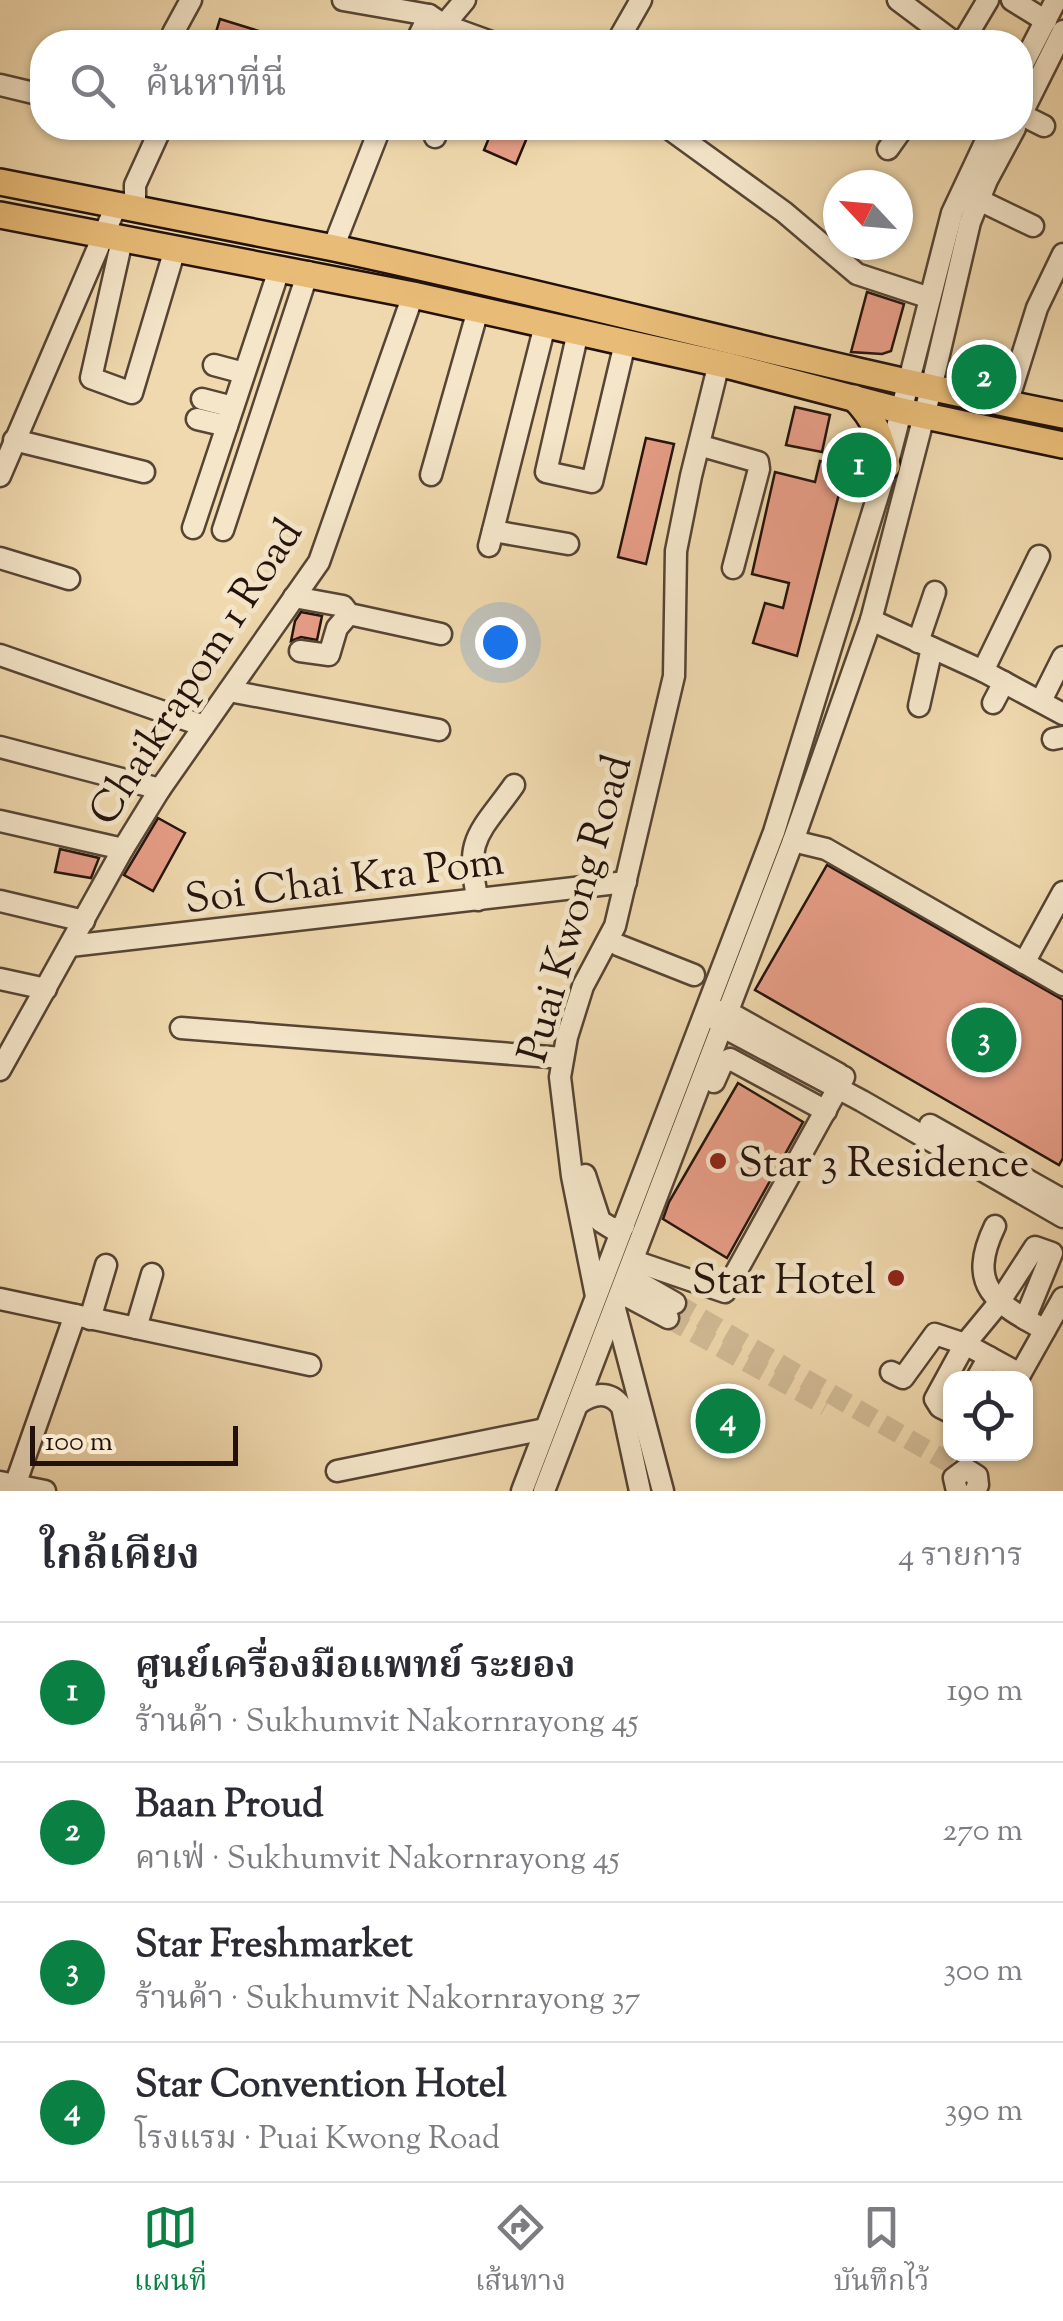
<!DOCTYPE html>
<html lang="th">
<head>
<meta charset="utf-8">
<style>
  :root { --surface:#fff; --page:#f7f7f7; --text:#2b2b33; --muted:#7c7c81; --line:#e1e1e2; --accent:#0b8043 }
  body { margin:0; font-family:"Sorts Mill Goudy","Noto Serif Thai",serif; background:var(--page); color:var(--text) }
  .controls { position:absolute; right:30px; bottom:30px; display:grid; overflow:hidden; border-radius:20px; box-shadow:0 2px 8px #0004 }
  .controls button { width:90px; height:90px; display:grid; place-items:center; padding:0; border:0; border-bottom:2px solid var(--line); background:var(--surface); color:var(--text); font:50px sans-serif }
  .compass { position:absolute; left:823px; top:170px; width:90px; height:90px; border-radius:50%; background:var(--surface); box-shadow:0 2px 8px #0004; rotate:296deg }
  .scale { position:absolute; left:30px; bottom:25px; width:208px; box-sizing:border-box; padding-left:10px; border:5px solid #23120c; border-top:0; font-size:28px; line-height:35px; white-space:nowrap; color:#23120c; -webkit-text-stroke:8px #f5e6ca; paint-order:stroke }
  .you { position:absolute; left:500px; top:642px; width:35px; height:35px; margin:-25px; border:8px solid #fff; border-radius:50%; background:#1a73e8; box-shadow:0 0 0 15px #1a73e833 }
  .badge { display:grid; place-items:center; width:65px; height:65px; border-radius:50%; background:var(--accent); color:#fff; font-size:32px; font-weight:700 }
  .pin { position:absolute; translate:-50% -50%; border:5px solid #fff; box-shadow:0 2px 10px #0006 }
  .list { margin:0; padding:0; list-style:none }
  h2 { display:flex; justify-content:space-between; align-items:center; height:130px; margin:0; padding:0 40px; font-size:42px }
  h2 small { font-size:32px; font-weight:400; color:var(--muted) }
  .list li { display:grid; grid-template-columns:65px 1fr auto; gap:30px; align-items:center; box-sizing:border-box; height:140px; padding:0 40px; border-top:2px solid var(--line) }
  .list b { display:block; font-size:38px; white-space:nowrap }
  .list p { margin:0; font-size:32px; white-space:nowrap; color:var(--muted) }
  .list em { font-size:32px; font-style:normal; color:var(--muted) }
  .icon { flex:none; width:55px; height:55px; fill:none; stroke:currentColor; stroke-width:2; stroke-linecap:round; stroke-linejoin:round }
  .map { position:relative; flex:none; width:1063px; height:1491px; overflow:hidden }
  .search { position:absolute; background:var(--surface); box-shadow:0 2px 8px #0004; left:30px; right:30px; top:30px; height:110px; display:flex; align-items:center; gap:25px; box-sizing:border-box; padding:0 35px; border-radius:40px; color:var(--muted); font-size:38px }
  .sheet { height:690px; background:var(--surface) }
  nav { display:flex; justify-content:space-around; align-items:center; box-sizing:border-box; height:140px; border-top:2px solid var(--line); background:var(--surface); font-size:28px; color:var(--muted) }
  nav a { display:grid; justify-items:center; gap:5px }
  nav .on { color:var(--accent) }
  .map>svg:first-child { display:block }
  .building { fill:#e89e88; stroke:#23120c; stroke-width:2.5 }
  .lines { fill:none; stroke-linecap:round; stroke-linejoin:round }
  .minor-tunnel { stroke:#d1bb96; stroke-width:20; stroke-dasharray:20 10; stroke-linecap:butt }
  .minor-casing { stroke:#564434; stroke-width:25 }
  .major-casing { stroke:#23120c; stroke-width:30 }
  .minor { stroke:#f5e6ca; stroke-width:20 }
  .major { stroke:#e8bc77; stroke-width:25 }
  .poi-dot { fill:#8f2418; stroke:#f5e6ca; stroke-width:4 }
  .labels { text-anchor:middle; stroke-width:10; stroke-linejoin:round; paint-order:stroke }
  .street-label { font-size:42px; fill:#23120c; stroke:#f5e6ca }
  .poi-label { font-size:42px; fill:#23120c; stroke:#f5e6ca; text-anchor:start }
</style>
</head>
<body>
<div class="map">
<svg width="1063" height="1491" viewBox="0 0 1063 1491">
  <rect width="100%" height="100%" fill="#f0d9ae"/>
  <filter id="stains"><feTurbulence type="fractalNoise" baseFrequency=".002" numOctaves="4"/><feColorMatrix values="0 0 0 0 .2 0 0 0 0 .09 0 0 0 0 .02 0 0 0 .5 -.17"/></filter>
  <radialGradient id="worn" r=".72"><stop offset=".6" stop-color="#630" stop-opacity="0"/><stop offset="1" stop-color="#630" stop-opacity=".3"/></radialGradient>
  <g class="building">
    <polygon points="220,19 288,40 288,42 213,42"/>
    <polygon points="493,128 531,128 516,164 484,150"/>
    <polygon points="867,292 904,304 891,351 882,354 851,352"/>
    <polygon points="795,407 830,415 822,452 786,445"/>
    <polygon points="646,438 674,444 646,564 618,557"/>
    <polygon points="820,461 846,467 797,656 753,643 765,603 783,608 789,583 752,574 775,472 815,482"/>
    <polygon points="301,612 322,616 317,640 301,637 291,641 295,621"/>
    <polygon points="158,818 185,833 153,891 124,875"/>
    <polygon points="60,849 99,858 91,878 55,872"/>
    <polygon points="827,865 1063,1000 1063,1158 1059,1165 755,990"/>
    <polygon points="738,1083 803,1122 727,1258 663,1219 669,1202"/>
  </g>
  <g class="lines">
    <g class="minor-tunnel">
      <polyline points="675,1303 958,1468 966,1469"/>
      <polyline points="668,1318 826,1406"/>
    </g>
    <defs>
      <g id="minor">
        <polyline points="343,0 429,15 444,25 491,42"/>
        <polyline points="898,0 954,42"/>
        <polyline points="1012,0 1046,21"/>
        <polyline points="444,25 465,0"/>
        <polyline points="172,42 173,33 191,0"/>
        <polyline points="416,42 429,15"/>
        <polyline points="617,42 641,0"/>
        <polyline points="963,42 988,0"/>
        <polyline points="1020,70 1056,0"/>
        <polyline points="0,85 42,95"/>
        <polyline points="1022,115 1044,126"/>
        <polyline points="1020,117 1063,31"/>
        <polyline points="668,128 784,212 857,274 930,298"/>
        <polyline points="435,137 438,128"/>
        <polyline points="888,149 903,128"/>
        <polyline points="979,200 1033,226"/>
        <polyline points="135,210 135,185 161,128"/>
        <polyline points="122,240 91,378 132,393 175,249"/>
        <polyline points="333,248 380,128"/>
        <polyline points="578,332 546,472 592,482 625,343"/>
        <polyline points="214,365 244,373"/>
        <polyline points="202,399 233,407"/>
        <polyline points="1007,404 1037,308 1063,254"/>
        <polyline points="197,419 227,426"/>
        <polyline points="14,440 144,472"/>
        <polyline points="709,448 758,462 759,469 733,568"/>
        <polyline points="431,475 478,310"/>
        <polyline points="0,476 116,206"/>
        <polyline points="193,528 280,267"/>
        <polyline points="223,530 308,272"/>
        <polyline points="493,531 568,544"/>
        <polyline points="489,546 545,325"/>
        <polyline points="0,558 69,579"/>
        <polyline points="294,597 343,606 349,614 441,634"/>
        <polyline points="871,620 983,671 1063,714"/>
        <polyline points="918,642 935,592"/>
        <polyline points="300,651 329,655 337,628 349,614"/>
        <polyline points="0,655 204,726"/>
        <polyline points="983,671 1039,556"/>
        <polyline points="229,691 439,730"/>
        <polyline points="1041,701 1063,657"/>
        <polyline points="993,703 1004,682"/>
        <polyline points="919,706 932,648"/>
        <polyline points="1053,739 1063,737"/>
        <polyline points="0,747 160,789"/>
        <polyline points="0,821 123,849"/>
        <polyline points="793,841 826,849 1063,985"/>
        <path d="M478 900C463 838 481 832 514 785"/>
        <polyline points="0,901 84,921"/>
        <polyline points="618,945 694,975"/>
        <polyline points="70,946 626,882"/>
        <polyline points="1024,963 1063,892"/>
        <polyline points="0,979 46,989"/>
        <polyline points="719,1011 728,1012 839,1074"/>
        <polyline points="714,1017 723,1027 862,1101 1063,1217"/>
        <polyline points="181,1028 563,1058"/>
        <polyline points="0,1070 123,849 160,789 319,562 413,295"/>
        <polyline points="714,1082 722,1064 730,1059 826,1111"/>
        <polyline points="930,1125 1063,1200"/>
        <polyline points="585,1175 600,1221 613,1229 624,1226"/>
        <path d="M995 1226C966 1286 995 1303 1045 1330"/>
        <polyline points="634,1261 725,1292 844,1077"/>
        <polyline points="628,1276 675,1303"/>
        <polyline points="621,1293 668,1318"/>
        <polyline points="596,1296 572,1176 560,1077 567,1037 583,986 615,926 674,676 676,551 691,476 719,363"/>
        <polyline points="0,1299 310,1365"/>
        <polyline points="615,1309 663,1491"/>
        <polyline points="90,1319 106,1265"/>
        <polyline points="136,1328 152,1274"/>
        <polyline points="891,1372 903,1378 935,1334 965,1344 935,1399 940,1407 950,1412"/>
        <polyline points="1020,1374 965,1344 998,1304 1035,1247 1052,1253 1025,1319"/>
        <polyline points="977,1378 989,1357"/>
        <polyline points="1018,1378 1063,1298"/>
        <path d="M578 1404C593 1393 610 1390 622 1407L640 1491"/>
        <polyline points="337,1471 545,1429"/>
        <polyline points="0,1482 45,1491"/>
        <polyline points="13,1491 75,1315"/>
        <polyline points="522,1491 774,832 887,466 952,213 992,128"/>
        <polyline points="544,1491 793,841 871,620 931,389 970,222 987,180 1015,128"/>
        <polyline points="957,1491 954,1478 966,1469 977,1476 978,1485 975,1491"/>
      </g>
      <g id="major">
        <path d="M0 182C111 205 223 225 334 248 578 300 818 367 1063 415"/>
        <polyline points="0,215 413,295 730,366 902,411 1063,445"/>
        <path d="M854 398C875 419 881 437 887 466"/>
      </g>
    </defs>
    <use href="#minor" class="minor-casing"/>
    <use href="#major" class="major-casing"/>
    <use href="#minor" class="minor"/>
    <use href="#major" class="major"/>
  </g>
  <g class="poi-dot">
    <circle cx="718" cy="1161" r="10"/>
    <circle cx="896" cy="1278" r="10"/>
  </g>
  <g class="labels">
    <g class="street-label">
      <text transform="translate(194 671) rotate(-57)" y="15">Chaikrapom 1 Road</text>
      <text transform="translate(344 878) rotate(-7)" y="15">Soi Chai Kra Pom</text>
      <text transform="translate(573 908) rotate(-74)" y="15">Puai Kwong Road</text>
    </g>
    <g class="poi-label">
      <text x="738" y="1176">Star 3 Residence</text>
      <text x="876" y="1293" text-anchor="end">Star Hotel</text>
    </g>
  </g>
  <rect width="100%" height="100%" filter="url(#stains)"/>
  <rect width="100%" height="100%" fill="url(#worn)"/>
</svg>
<div class="controls">
<button><svg class="icon" aria-label="locate" viewBox="0 0 24 24"><circle cx="12" cy="12" r="6"/><path d="M12 2v4M12 18v4M2 12h4M18 12h4"/></svg></button>
</div>
<svg class="compass" viewBox="-18 -18 36 36"><path d="M0-13l5 13h-10z" fill="#e53935"/><path d="M0 13l5-13h-10z" fill="#7c7c81"/></svg>
<div class="scale">100 m</div>
<div class="you"></div>
<div class="pin badge" style="left:859px;top:465px">1</div>
<div class="pin badge" style="left:984px;top:377px">2</div>
<div class="pin badge" style="left:984px;top:1040px">3</div>
<div class="pin badge" style="left:728px;top:1421px">4</div>
<div class="search"><svg class="icon" aria-label="search" viewBox="0 0 24 24"><circle cx="10" cy="10" r="6"/><path d="M15 15l6 6"/></svg>ค้นหาที่นี่</div>
</div>
<section class="sheet">
<h2>ใกล้เคียง<small>4 รายการ</small></h2>
<ul class="list">
<li><span class="badge">1</span><div><b>ศูนย์เครื่องมือแพทย์ ระยอง</b><p>ร้านค้า · Sukhumvit Nakornrayong 45</p></div><em>190 m</em></li>
<li><span class="badge">2</span><div><b>Baan Proud</b><p>คาเฟ่ · Sukhumvit Nakornrayong 45</p></div><em>270 m</em></li>
<li><span class="badge">3</span><div><b>Star Freshmarket</b><p>ร้านค้า · Sukhumvit Nakornrayong 37</p></div><em>300 m</em></li>
<li><span class="badge">4</span><div><b>Star Convention Hotel</b><p>โรงแรม · Puai Kwong Road</p></div><em>390 m</em></li>
</ul>
</section>
<nav>
<a class="on"><svg class="icon" aria-label="map" viewBox="0 0 24 24"><path d="M3 6l6-2 6 2 6-2v14l-6 2-6-2-6 2zM9 4v14M15 6v14"/></svg>แผนที่</a>
<a><svg class="icon" aria-label="directions" viewBox="0 0 24 24"><path d="M12 3l9 9-9 9-9-9zM9 14v-3h6M13 9l2 2-2 2"/></svg>เส้นทาง</a>
<a><svg class="icon" aria-label="saved" viewBox="0 0 24 24"><path d="M7 4h10v16l-5-4-5 4z"/></svg>บันทึกไว้</a>
</nav>
</body>
</html>
